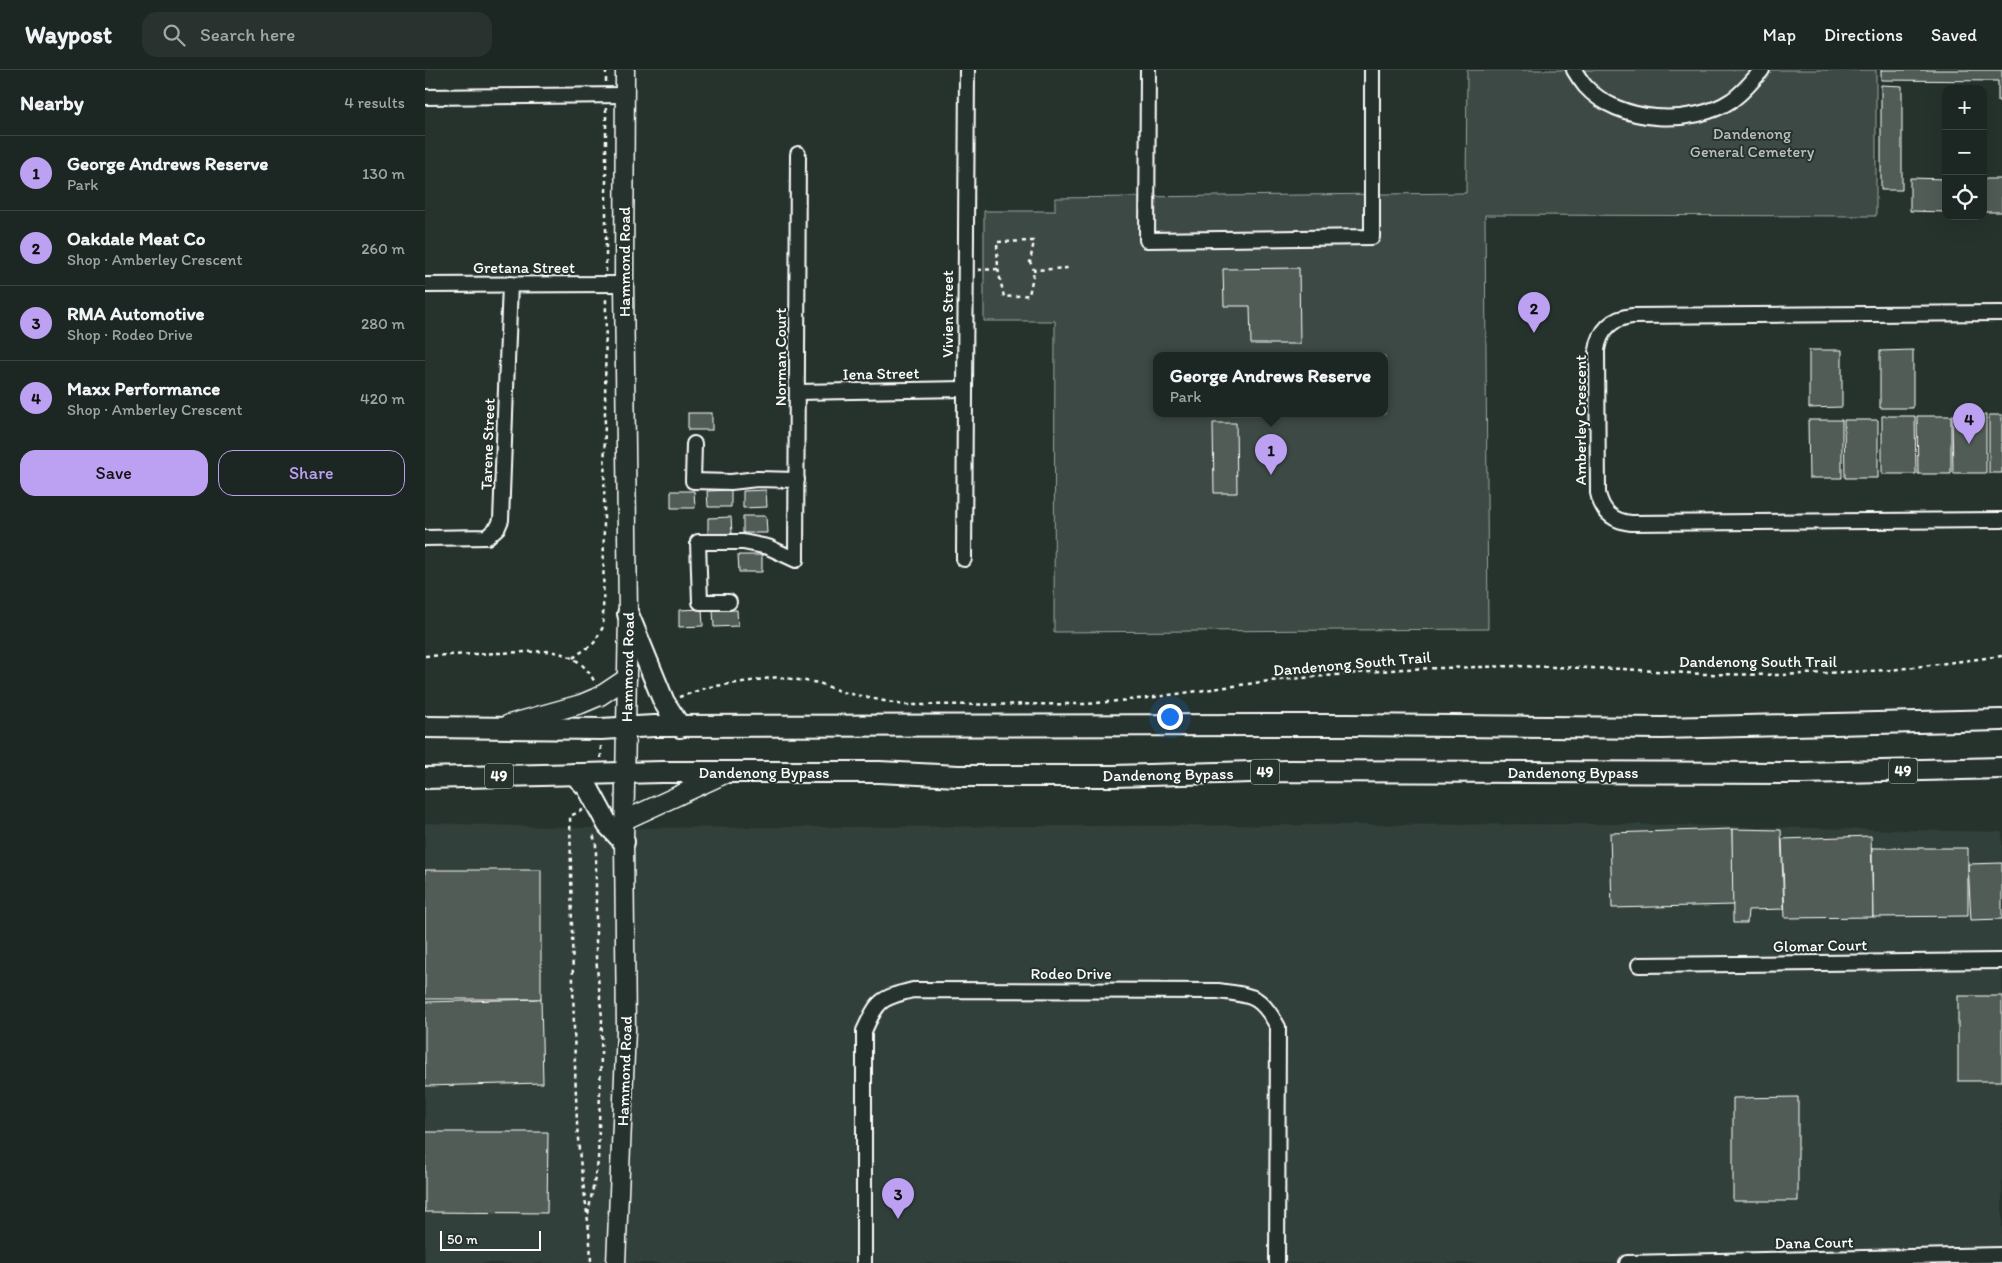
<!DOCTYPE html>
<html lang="en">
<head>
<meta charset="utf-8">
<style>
  :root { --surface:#1c2622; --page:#29322f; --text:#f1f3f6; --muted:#a0a5a5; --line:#3a4340; --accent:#bca0f2 }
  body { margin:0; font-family:Itim,sans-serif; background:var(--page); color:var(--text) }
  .controls { position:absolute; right:15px; top:15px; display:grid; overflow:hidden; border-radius:10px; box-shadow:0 5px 20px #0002 }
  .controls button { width:45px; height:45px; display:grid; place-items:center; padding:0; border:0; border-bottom:1px solid var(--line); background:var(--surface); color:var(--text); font:25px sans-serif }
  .scale { position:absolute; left:15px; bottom:12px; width:101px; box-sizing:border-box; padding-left:5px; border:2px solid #fff; border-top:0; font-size:14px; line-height:18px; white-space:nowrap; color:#fff; -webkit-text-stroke:4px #26332d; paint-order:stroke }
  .you { position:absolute; left:744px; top:646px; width:18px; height:18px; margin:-12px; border:4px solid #fff; border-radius:50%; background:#1a73e8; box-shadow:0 0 0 8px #1a73e833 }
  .badge { display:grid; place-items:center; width:32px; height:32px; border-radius:50%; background:var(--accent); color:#111; font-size:16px; font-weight:700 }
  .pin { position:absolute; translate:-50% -41px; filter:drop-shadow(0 1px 2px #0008) }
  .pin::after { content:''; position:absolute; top:26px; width:18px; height:15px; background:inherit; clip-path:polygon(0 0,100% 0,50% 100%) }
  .popup { position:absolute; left:728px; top:282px; width:235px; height:65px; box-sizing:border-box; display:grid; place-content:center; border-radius:10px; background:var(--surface); filter:drop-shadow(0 1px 4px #0005); font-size:16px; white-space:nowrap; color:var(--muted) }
  .popup b { font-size:19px; color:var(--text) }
  .popup::after { content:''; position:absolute; left:50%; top:100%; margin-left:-10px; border:10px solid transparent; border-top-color:var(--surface) }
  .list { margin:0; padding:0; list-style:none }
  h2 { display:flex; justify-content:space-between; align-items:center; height:65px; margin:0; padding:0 20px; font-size:21px }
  h2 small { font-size:16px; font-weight:400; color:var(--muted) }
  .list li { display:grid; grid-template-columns:32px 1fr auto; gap:15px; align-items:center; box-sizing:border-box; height:75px; padding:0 20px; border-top:1px solid var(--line) }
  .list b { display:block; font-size:19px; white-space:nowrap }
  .list p { margin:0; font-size:16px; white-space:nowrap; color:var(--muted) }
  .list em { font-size:16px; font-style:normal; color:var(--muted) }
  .actions { display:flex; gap:10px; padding:15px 20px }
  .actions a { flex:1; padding:11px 0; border:1px solid var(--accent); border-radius:15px; text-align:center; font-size:18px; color:var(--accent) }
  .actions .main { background:var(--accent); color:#111 }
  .icon { flex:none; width:28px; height:28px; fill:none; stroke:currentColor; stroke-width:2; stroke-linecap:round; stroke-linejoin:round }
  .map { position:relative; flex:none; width:1577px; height:1193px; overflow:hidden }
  header { display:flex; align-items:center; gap:30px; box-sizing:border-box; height:70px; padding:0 25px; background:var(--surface); border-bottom:1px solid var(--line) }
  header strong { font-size:24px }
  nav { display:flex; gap:28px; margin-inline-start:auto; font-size:18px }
  .search { width:350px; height:45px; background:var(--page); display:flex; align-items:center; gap:12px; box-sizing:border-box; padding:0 18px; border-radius:15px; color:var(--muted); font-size:19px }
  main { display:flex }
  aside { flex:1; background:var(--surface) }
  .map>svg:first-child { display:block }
  .built { fill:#333f3a }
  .green { fill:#3e4944; stroke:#9ea4a2; fill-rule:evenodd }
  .building { fill:#515c57; stroke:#fff }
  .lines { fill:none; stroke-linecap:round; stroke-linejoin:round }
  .minor-casing { stroke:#fff; stroke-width:18 }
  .major-casing { stroke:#fff; stroke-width:21 }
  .highway-casing { stroke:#fff; stroke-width:24 }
  .path { stroke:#fff; stroke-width:2.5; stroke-dasharray:4 4; stroke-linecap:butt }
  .minor { stroke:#26332d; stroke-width:14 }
  .major { stroke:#26332d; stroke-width:18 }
  .highway { stroke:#26332d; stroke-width:20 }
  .labels { text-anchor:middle; stroke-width:4; stroke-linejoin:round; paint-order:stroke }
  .shield { fill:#26332d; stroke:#bec2c0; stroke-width:1 }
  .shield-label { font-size:15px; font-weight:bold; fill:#fff }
  .park-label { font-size:16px; fill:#bbbfbe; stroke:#26332d }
  .street-label { font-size:16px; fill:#fff; stroke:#26332d }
</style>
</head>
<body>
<header>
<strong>Waypost</strong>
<div class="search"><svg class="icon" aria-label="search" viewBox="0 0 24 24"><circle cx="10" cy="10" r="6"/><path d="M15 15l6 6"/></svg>Search here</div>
<nav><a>Map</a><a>Directions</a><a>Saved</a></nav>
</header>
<main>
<aside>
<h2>Nearby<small>4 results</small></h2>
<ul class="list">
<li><span class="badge">1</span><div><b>George Andrews Reserve</b><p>Park</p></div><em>130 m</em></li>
<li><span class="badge">2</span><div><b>Oakdale Meat Co</b><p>Shop · Amberley Crescent</p></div><em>260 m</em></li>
<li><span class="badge">3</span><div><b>RMA Automotive</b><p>Shop · Rodeo Drive</p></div><em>280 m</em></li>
<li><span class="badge">4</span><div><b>Maxx Performance</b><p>Shop · Amberley Crescent</p></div><em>420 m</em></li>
</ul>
<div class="actions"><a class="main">Save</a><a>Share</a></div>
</aside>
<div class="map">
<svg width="1577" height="1193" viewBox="0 0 1577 1193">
  <rect width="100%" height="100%" fill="#26332d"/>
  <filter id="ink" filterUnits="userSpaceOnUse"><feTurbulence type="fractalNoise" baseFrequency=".02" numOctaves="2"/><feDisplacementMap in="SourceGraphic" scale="10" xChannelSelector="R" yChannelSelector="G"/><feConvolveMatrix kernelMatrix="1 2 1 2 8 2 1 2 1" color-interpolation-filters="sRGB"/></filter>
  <g filter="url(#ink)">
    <polygon class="built" points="0,753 159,758 1189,754 1577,762 1577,1193 0,1193"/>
    <path class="green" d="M1042 0H1451V146L1060 145 1063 559 629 562 630 251H559V141H630V128L1041 123ZM732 286H960V344H732Z"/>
    <g class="building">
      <polygon points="1456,0 1577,0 1577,31 1573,31 1573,11 1456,10"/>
      <polygon points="1456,15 1477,16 1477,120 1456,120"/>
      <polygon points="1485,108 1521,109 1521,142 1485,141"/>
      <rect x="1558" y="109" width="19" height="33"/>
      <polygon points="874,198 875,274 826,274 825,236 799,236 798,199"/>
      <polygon points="1384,280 1417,280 1417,337 1384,338"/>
      <polygon points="1488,280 1488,338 1455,338 1455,281"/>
      <rect x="263" y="343" width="24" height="17"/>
      <polygon points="1527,345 1561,345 1561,403 1528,403"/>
      <rect x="1564" y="345" width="13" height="58"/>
      <polygon points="1457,346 1490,346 1491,404 1457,404"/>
      <polygon points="1492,346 1526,346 1526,404 1493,404"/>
      <polygon points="1383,350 1417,350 1417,408 1384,408"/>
      <polygon points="1419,350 1453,350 1453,408 1420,408"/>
      <polygon points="788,353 811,353 812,423 789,423"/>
      <polygon points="306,420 306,437 283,437 282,421"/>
      <polygon points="341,420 342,437 318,438 318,421"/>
      <polygon points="246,421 269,421 270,438 246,438"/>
      <polygon points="318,446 341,446 342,463 318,463"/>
      <polygon points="306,447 307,464 283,464 283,448"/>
      <polygon points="313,485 337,485 337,502 314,502"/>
      <polygon points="277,539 278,556 254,557 254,540"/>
      <polygon points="288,540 312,540 313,556 289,557"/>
      <polygon points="1307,759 1309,835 1187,838 1185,763"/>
      <polygon points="1307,759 1356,760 1359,839 1323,840 1322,853 1308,853"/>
      <polygon points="1446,766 1448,847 1360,848 1357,769"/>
      <polygon points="1447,778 1543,778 1543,846 1448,847"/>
      <polygon points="1577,793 1577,849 1546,850 1543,794"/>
      <rect x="0" y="800" width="116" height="129"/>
      <rect x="1533" y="926" width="44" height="85"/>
      <polygon points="116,929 118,1013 0,1016 0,932"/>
      <polygon points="1373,1027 1373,1131 1308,1131 1308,1028"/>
      <polygon points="0,1062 123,1062 122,1143 0,1142"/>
    </g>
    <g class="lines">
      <defs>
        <g id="minor">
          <polyline points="723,0 722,170 947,167 947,0"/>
          <path d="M1149 0C1152 5 1156 11 1160 16 1193 53 1267 57 1307 30 1318 23 1328 10 1337 0"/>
          <polyline points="0,27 200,25"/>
          <polyline points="0,215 199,214"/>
          <path d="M1577 243 1207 246C1187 248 1175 260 1172 280L1173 423C1177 442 1188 451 1206 453L1577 450"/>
          <polyline points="372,322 540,319"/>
          <polyline points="269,374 268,411 306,412 332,409 372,410"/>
          <polyline points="0,468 62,467 73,457 76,450 85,214"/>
          <polyline points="539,489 542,0"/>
          <polyline points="304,532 275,532 273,472 318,472 343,477 371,490 373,84"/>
          <polyline points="1214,895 1577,891"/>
          <path d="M439 1193V961C453 930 455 928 488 920L793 921C828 926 835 924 853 957L852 1193"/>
          <polyline points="1202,1193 1577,1185"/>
        </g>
        <g id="major">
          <polyline points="84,654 156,634 175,626 202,608"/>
          <polyline points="200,750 302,703"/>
          <polyline points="191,1193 201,960 199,772 203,544 199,214 200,0"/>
        </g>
        <g id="highway">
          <polyline points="203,544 239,632 255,657"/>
          <polyline points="0,657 176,659 229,656 922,655 1237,658 1577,650"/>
          <polyline points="149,704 163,718 183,755 199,772"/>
          <polyline points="0,708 237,702 454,702 533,706 689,706 862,701 1378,703 1577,698"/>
        </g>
      </defs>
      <use href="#minor" class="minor-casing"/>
      <use href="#major" class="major-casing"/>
      <use href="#highway" class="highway-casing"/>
      <g class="path">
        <polyline points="181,12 181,0"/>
        <polyline points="573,199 579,227 604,225 609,201"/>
        <polyline points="553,200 573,199 572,172 609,171 605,192 609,200 643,198"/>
        <polyline points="181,202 181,38"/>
        <path d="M0 586 124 581C145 584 161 593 170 613"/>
        <polyline points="148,588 169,573 178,557 181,228"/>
        <polyline points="254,627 284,617 353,607 394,613 417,622 478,635 662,634 723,628 844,611 978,599 1092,596 1199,599 1276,604 1356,605 1465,600 1577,586"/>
        <polyline points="176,676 176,688"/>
        <path d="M158 740 145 746C147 849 148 951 152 1053 154 1100 165 1146 166 1193"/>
        <polyline points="163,1144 173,1092 177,948 171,887 171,775 168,764"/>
      </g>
      <use href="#minor" class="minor"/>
      <use href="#major" class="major"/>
      <use href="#highway" class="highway"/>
    </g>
  </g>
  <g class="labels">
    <g class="shield">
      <rect x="1464" y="688.5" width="28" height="25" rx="4"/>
      <rect x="826" y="689.5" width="28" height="25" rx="4"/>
      <rect x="60" y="693.5" width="28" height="25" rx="4"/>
    </g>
    <g class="shield-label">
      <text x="1478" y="706">49</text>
      <text x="840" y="707">49</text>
      <text x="74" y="711">49</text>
    </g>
    <g class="park-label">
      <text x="1327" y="69">Dandenong<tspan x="1327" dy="18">General Cemetery</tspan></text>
    </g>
    <g class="street-label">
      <text transform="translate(199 192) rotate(-90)" y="6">Hammond Road</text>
      <text x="99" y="203">Gretana Street</text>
      <text transform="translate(522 244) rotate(-90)" y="6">Vivien Street</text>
      <text transform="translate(355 287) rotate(-90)" y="6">Norman Court</text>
      <text transform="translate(456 303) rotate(-1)" y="6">Iena Street</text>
      <text transform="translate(1155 350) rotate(-90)" y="6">Amberley Crescent</text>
      <text transform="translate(62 374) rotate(-88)" y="6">Tarene Street</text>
      <text x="1333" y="597">Dandenong South Trail</text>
      <text transform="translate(927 593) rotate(-5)" y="6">Dandenong South Trail</text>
      <text transform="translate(202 597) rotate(-89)" y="6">Hammond Road</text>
      <text x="339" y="708">Dandenong Bypass</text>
      <text x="1148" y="708">Dandenong Bypass</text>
      <text transform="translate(743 704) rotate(-1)" y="6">Dandenong Bypass</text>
      <text transform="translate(1395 875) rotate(-1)" y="6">Glomar Court</text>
      <text x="646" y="909">Rodeo Drive</text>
      <text transform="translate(199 1001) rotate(-88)" y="6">Hammond Road</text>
      <text transform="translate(1389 1172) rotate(-1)" y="6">Dana Court</text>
    </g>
  </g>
</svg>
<div class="controls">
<button>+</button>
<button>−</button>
<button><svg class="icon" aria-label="locate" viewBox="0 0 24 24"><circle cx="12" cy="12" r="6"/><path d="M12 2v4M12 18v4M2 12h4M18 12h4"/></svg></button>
</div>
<div class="scale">50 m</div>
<div class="you"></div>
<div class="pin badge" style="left:846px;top:405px">1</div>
<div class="popup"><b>George Andrews Reserve</b>Park</div>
<div class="pin badge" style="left:1109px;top:263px">2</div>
<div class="pin badge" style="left:473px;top:1149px">3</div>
<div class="pin badge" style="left:1544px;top:374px">4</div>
</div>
</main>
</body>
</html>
